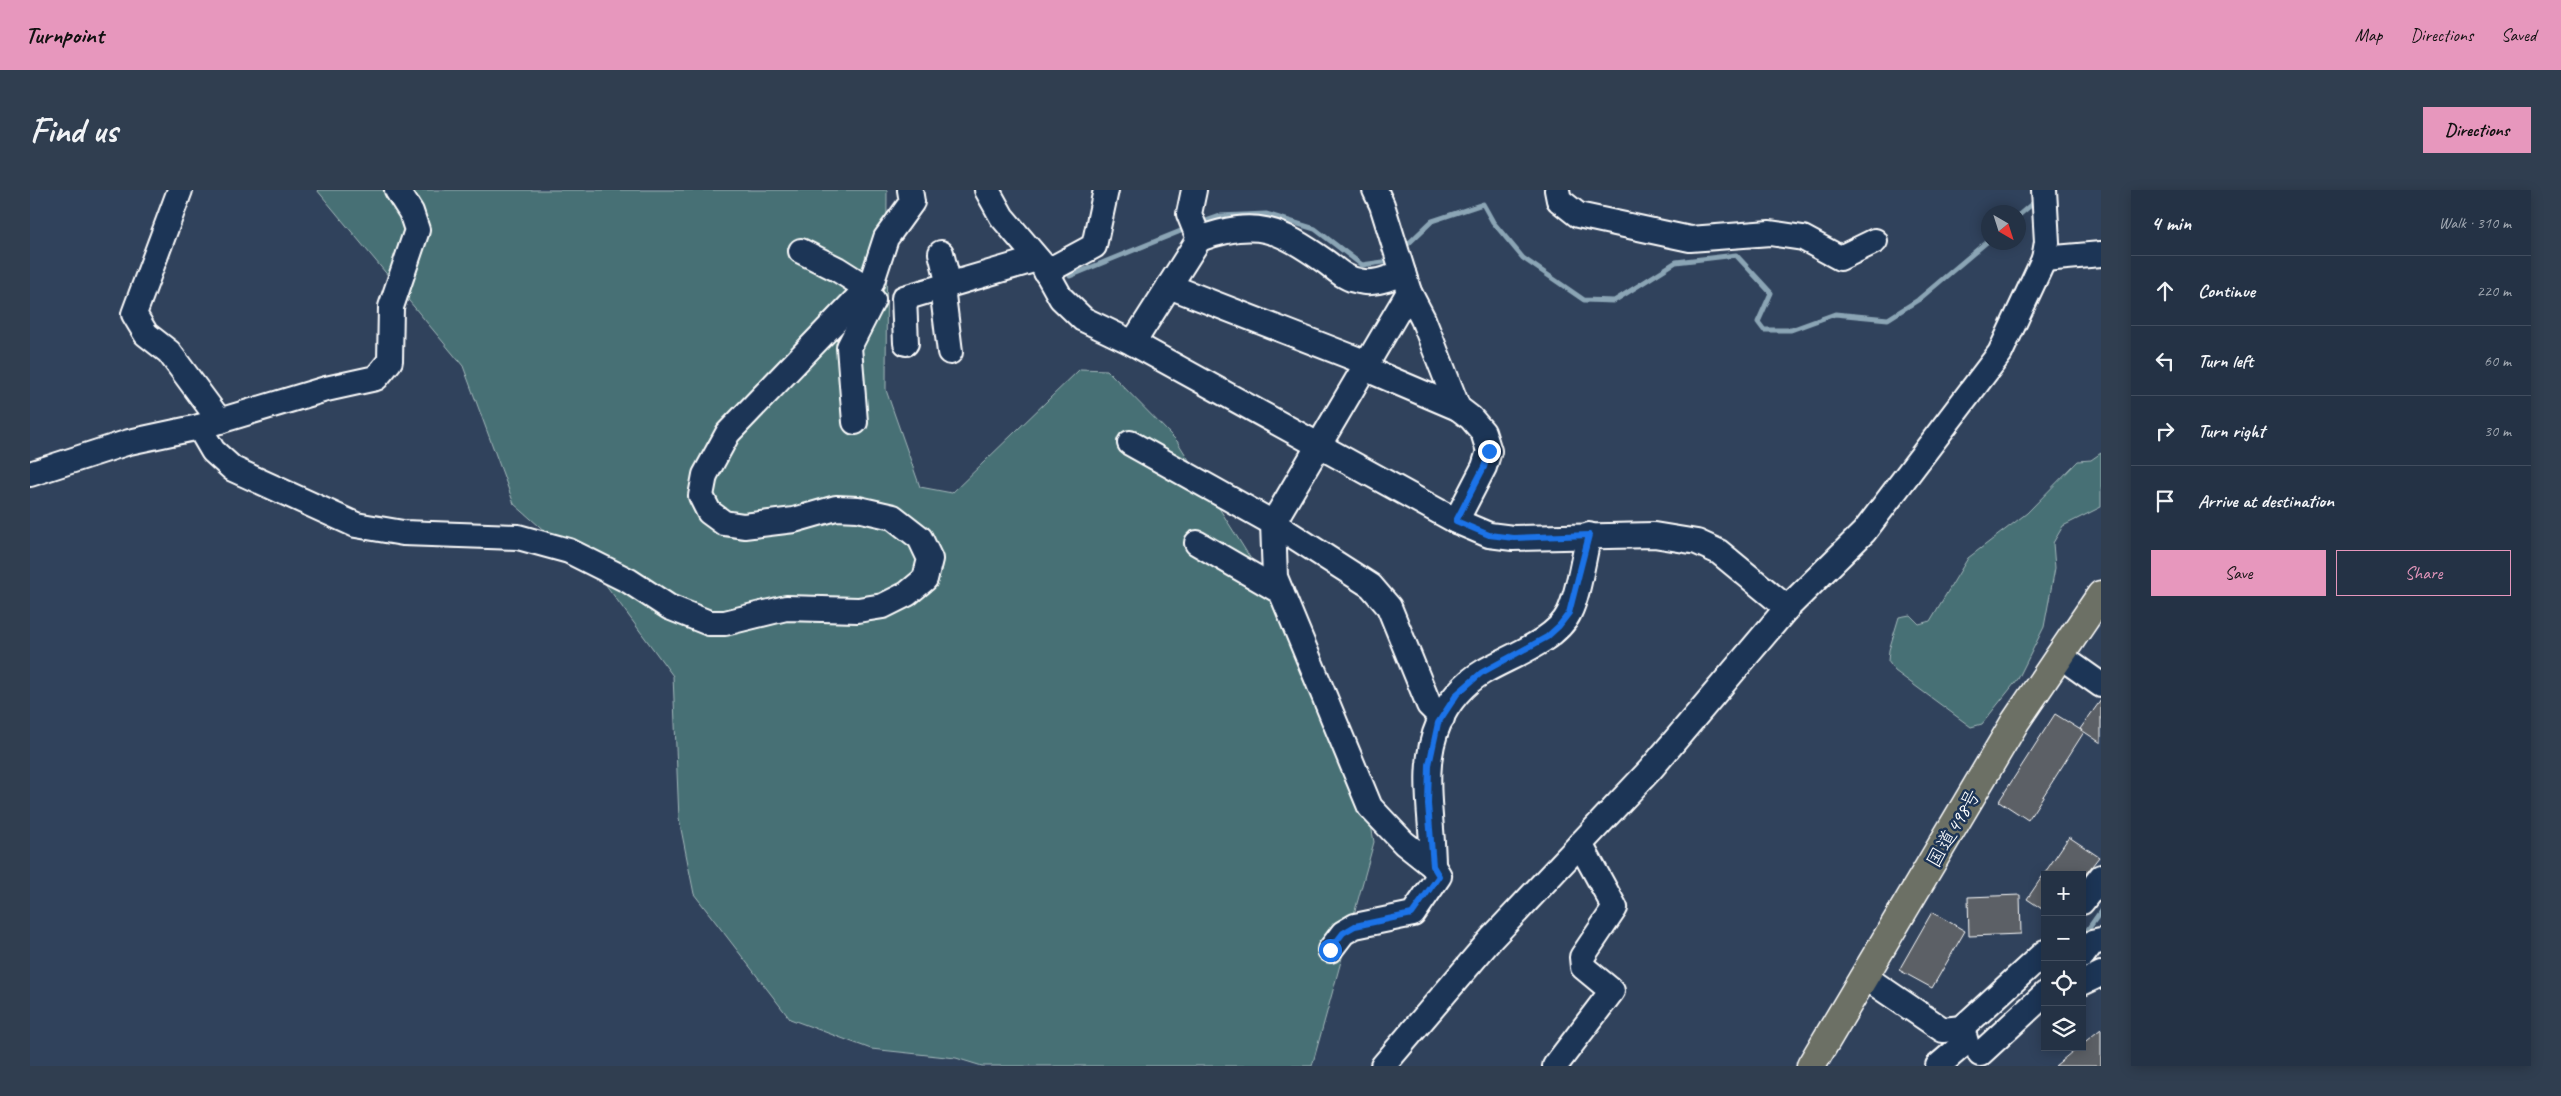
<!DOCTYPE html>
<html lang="en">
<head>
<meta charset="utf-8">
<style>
  :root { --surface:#243245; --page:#303e50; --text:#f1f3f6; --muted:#a3aab3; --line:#414d5e; --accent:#e797bd }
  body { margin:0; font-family:Caveat,"Klee One",sans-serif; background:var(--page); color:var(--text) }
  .controls { position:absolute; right:15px; bottom:15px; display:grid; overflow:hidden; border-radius:0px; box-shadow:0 2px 12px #0003 }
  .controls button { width:45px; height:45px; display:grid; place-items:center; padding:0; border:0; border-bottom:1px solid var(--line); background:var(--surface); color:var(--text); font:25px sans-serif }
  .compass { position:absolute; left:1951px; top:15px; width:45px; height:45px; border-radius:50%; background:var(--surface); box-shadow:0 2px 12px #0003; rotate:141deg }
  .stop { position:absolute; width:15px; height:15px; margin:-11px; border:4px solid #1a73e8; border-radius:50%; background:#fff }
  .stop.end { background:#1a73e8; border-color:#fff; box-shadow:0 1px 5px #0008 }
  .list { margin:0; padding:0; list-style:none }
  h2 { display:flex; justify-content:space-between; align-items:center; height:65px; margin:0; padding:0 20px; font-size:21px }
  h2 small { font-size:16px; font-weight:400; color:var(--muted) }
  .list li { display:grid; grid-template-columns:32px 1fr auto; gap:15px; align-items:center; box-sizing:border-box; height:70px; padding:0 20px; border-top:1px solid var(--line) }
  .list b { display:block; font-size:19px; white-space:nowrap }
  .list em { font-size:16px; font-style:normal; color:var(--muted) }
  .actions { display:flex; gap:10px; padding:15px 20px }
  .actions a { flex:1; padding:11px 0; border:1px solid var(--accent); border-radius:0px; text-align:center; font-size:18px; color:var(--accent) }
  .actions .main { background:var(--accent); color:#111 }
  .icon { flex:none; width:28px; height:28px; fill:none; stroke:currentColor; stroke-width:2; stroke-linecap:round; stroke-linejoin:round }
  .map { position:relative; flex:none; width:2071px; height:876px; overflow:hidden; border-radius:0px }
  header { display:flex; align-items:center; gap:30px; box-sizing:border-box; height:70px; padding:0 25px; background:var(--accent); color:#111 }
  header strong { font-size:24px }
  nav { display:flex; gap:28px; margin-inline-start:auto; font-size:18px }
  .intro { display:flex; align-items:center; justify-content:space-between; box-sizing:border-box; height:120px; padding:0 30px }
  h1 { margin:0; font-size:35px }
  .button { padding:12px 22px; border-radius:0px; background:var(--accent); color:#111; font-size:18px; font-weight:700 }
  main { display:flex; gap:30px; padding:0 30px }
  aside { flex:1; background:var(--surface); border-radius:0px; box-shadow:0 2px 12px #0003 }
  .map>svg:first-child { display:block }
  .green { fill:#477075; stroke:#a3b8ba }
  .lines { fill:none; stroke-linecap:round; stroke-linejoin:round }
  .stream { stroke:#8ba5b5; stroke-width:5 }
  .building { fill:#5b6066; stroke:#fff }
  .minor-casing { stroke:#fff; stroke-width:28 }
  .highway-casing { stroke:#fff; stroke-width:31 }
  .minor { stroke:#1d3557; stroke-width:24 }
  .highway { stroke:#6c7065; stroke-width:28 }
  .route { stroke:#1a73e8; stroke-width:6 }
  .labels { text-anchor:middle; stroke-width:5; stroke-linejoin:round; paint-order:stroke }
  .street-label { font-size:20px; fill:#fff; stroke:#1d3557 }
</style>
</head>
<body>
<header>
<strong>Turnpoint</strong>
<nav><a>Map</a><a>Directions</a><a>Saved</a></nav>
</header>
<div class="intro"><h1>Find us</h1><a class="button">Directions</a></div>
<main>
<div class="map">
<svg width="2071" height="876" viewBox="0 0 2071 876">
  <rect width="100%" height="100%" fill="#30425c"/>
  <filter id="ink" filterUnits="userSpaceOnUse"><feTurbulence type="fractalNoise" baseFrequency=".02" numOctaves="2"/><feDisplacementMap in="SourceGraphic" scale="10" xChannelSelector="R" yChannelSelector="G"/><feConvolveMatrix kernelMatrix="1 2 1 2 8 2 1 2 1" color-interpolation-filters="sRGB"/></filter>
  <g filter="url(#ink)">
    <g class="green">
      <polygon points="287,0 857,0 856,200 890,297 922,303 1050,179 1077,180 1147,251 1241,401 1332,583 1344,652 1282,876 952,876 926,868 841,859 760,829 664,704 649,629 643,486 576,395 484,314 433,176"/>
      <polygon points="2071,263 2071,317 2033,336 2023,353 2025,378 2014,437 1988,489 1952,534 1941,537 1865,481 1858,471 1859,460 1869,427 1880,425 1889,434 1900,431 1938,368 1997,323 2048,271 2061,270"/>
    </g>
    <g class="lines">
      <g class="stream">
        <polyline points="1989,25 2002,14"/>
        <polyline points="1170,33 1190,26 1236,24 1285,39 1332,75 1360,71"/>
        <polyline points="1377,55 1402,31 1453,14 1463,32 1493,68 1554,110 1584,111 1646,72 1706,65 1741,103 1728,132 1734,140 1761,140 1805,124 1858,129 1888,110 1959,50"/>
        <polyline points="1040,86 1158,38"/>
        <polyline points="2052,748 2071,721"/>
      </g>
    </g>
    <g class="building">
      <polygon points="2071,510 2071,553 2050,539"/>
      <polygon points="2025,524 2054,542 1998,630 1969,611"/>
      <polygon points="2039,647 2069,667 2055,685 2015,685 2015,721 1997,709"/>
      <polygon points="1990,705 1991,744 1939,746 1938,707"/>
      <polygon points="1902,722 1935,741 1902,798 1869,780"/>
      <polygon points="2071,839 2071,876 2025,876 2048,857 2052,857 2052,854"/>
    </g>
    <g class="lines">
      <defs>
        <g id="minor">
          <polyline points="150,0 104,124 116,144 139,162 190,231"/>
          <polyline points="957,0 972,27 1012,74 1031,108 1053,129 1103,153 1426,331 1459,345 1483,348 1624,345 1667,352 1689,362 1757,418"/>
          <polyline points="1345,0 1352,15 1379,102 1393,129 1428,218 1441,228 1453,242 1459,261 1454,277 1426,331"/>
          <polyline points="1527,0 1529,10 1548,25 1660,49 1740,43 1773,48 1810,68 1845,51"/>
          <path d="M1169 49C1226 28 1249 39 1296 72 1307 80 1315 89 1329 91 1344 95 1359 88 1373 83"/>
          <polyline points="771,61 807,79 837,98"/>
          <polyline points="911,63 919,95"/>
          <polyline points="2014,69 2071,64"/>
          <polyline points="1016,82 1064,56 1076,0"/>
          <polyline points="1139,96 1337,173"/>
          <polyline points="912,97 920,162"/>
          <path d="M1379 102 1243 333 1245 387 1340 617 1374 653 1403 676C1403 629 1389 578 1409 533 1417 513 1434 493 1453 482 1478 467 1526 451 1539 423 1549 403 1553 368 1559 345"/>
          <polyline points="876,153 874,108 1007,69"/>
          <polyline points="1103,153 1169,49 1159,24 1164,0"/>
          <polyline points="1334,178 1428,218"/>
          <polyline points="825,232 819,157 843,110"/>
          <polyline points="169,237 183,261 203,279 326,335 373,343 488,347 539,361 599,391 639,417 679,433 695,433 756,418 828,420 853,416 877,404 895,389 900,369 890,348 863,327 828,319 806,318 764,330 714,336 694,333 679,322 671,306 675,285 698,243 841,94 856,48 882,12 880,0"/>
          <polyline points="1100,253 1243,333 1341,396 1359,417 1399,515 1412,528"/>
          <polyline points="0,284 99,252 169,237 296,199 346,188 360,171 361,117 387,40 381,22 367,0"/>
          <polyline points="1167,353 1251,402"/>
          <polyline points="2030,466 2071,495"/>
          <polyline points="2052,712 2071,687"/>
          <polyline points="1300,760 1313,743 1325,736 1383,724 1409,686 1403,676"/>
          <polyline points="2052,766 2062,753 2071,751"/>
          <polyline points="1835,787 1913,840 1932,838 2015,762"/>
          <polyline points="2052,793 2071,784"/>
          <polyline points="1950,864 2015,804"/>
          <polyline points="1353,876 1461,749 1620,580 1757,418 1834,342 1970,163 2014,69 2017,52 2014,0"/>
          <polyline points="1525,876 1582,801 1553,777 1552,767 1585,718 1550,654"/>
          <polyline points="1908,876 1936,852 1932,838"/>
        </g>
        <polyline id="highway" points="1781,876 1985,532 2071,405"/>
      </defs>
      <use href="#minor" class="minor-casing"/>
      <use href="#highway" class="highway-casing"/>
      <use href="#minor" class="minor"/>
      <use href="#highway" class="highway"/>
    </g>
  </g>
  <g class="lines" filter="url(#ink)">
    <polyline class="route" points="1300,760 1313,743 1325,736 1382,724 1409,686 1403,676 1398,614 1399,575 1408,533 1427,504 1451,483 1517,447 1529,436 1539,423 1559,345 1484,348 1459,345 1426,331 1454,277 1459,261"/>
  </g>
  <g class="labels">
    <g class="street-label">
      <text transform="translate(1923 638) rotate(-60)" y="7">国道498号</text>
    </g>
  </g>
</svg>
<div class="controls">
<button>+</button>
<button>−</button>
<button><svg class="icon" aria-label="locate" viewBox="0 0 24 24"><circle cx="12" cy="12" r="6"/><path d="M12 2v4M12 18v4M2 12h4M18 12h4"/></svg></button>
<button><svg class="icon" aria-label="layers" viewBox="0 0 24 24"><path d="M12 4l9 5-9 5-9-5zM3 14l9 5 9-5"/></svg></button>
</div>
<svg class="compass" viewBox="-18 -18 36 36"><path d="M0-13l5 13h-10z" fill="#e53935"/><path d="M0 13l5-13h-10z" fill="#a3aab3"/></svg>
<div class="stop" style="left:1300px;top:760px"></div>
<div class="stop end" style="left:1459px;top:261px"></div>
</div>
<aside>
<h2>4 min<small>Walk · 310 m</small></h2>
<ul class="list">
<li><svg class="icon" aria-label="ahead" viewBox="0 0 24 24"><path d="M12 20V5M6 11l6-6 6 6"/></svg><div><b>Continue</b></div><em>220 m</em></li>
<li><svg class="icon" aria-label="left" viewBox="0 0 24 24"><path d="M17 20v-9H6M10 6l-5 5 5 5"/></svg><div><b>Turn left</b></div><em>60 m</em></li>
<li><svg class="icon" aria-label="right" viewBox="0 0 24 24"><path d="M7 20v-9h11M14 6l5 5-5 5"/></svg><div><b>Turn right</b></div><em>30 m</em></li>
<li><svg class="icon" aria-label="arrive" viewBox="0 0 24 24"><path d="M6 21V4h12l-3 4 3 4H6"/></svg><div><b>Arrive at destination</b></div></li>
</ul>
<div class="actions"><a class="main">Save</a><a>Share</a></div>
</aside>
</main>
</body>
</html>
